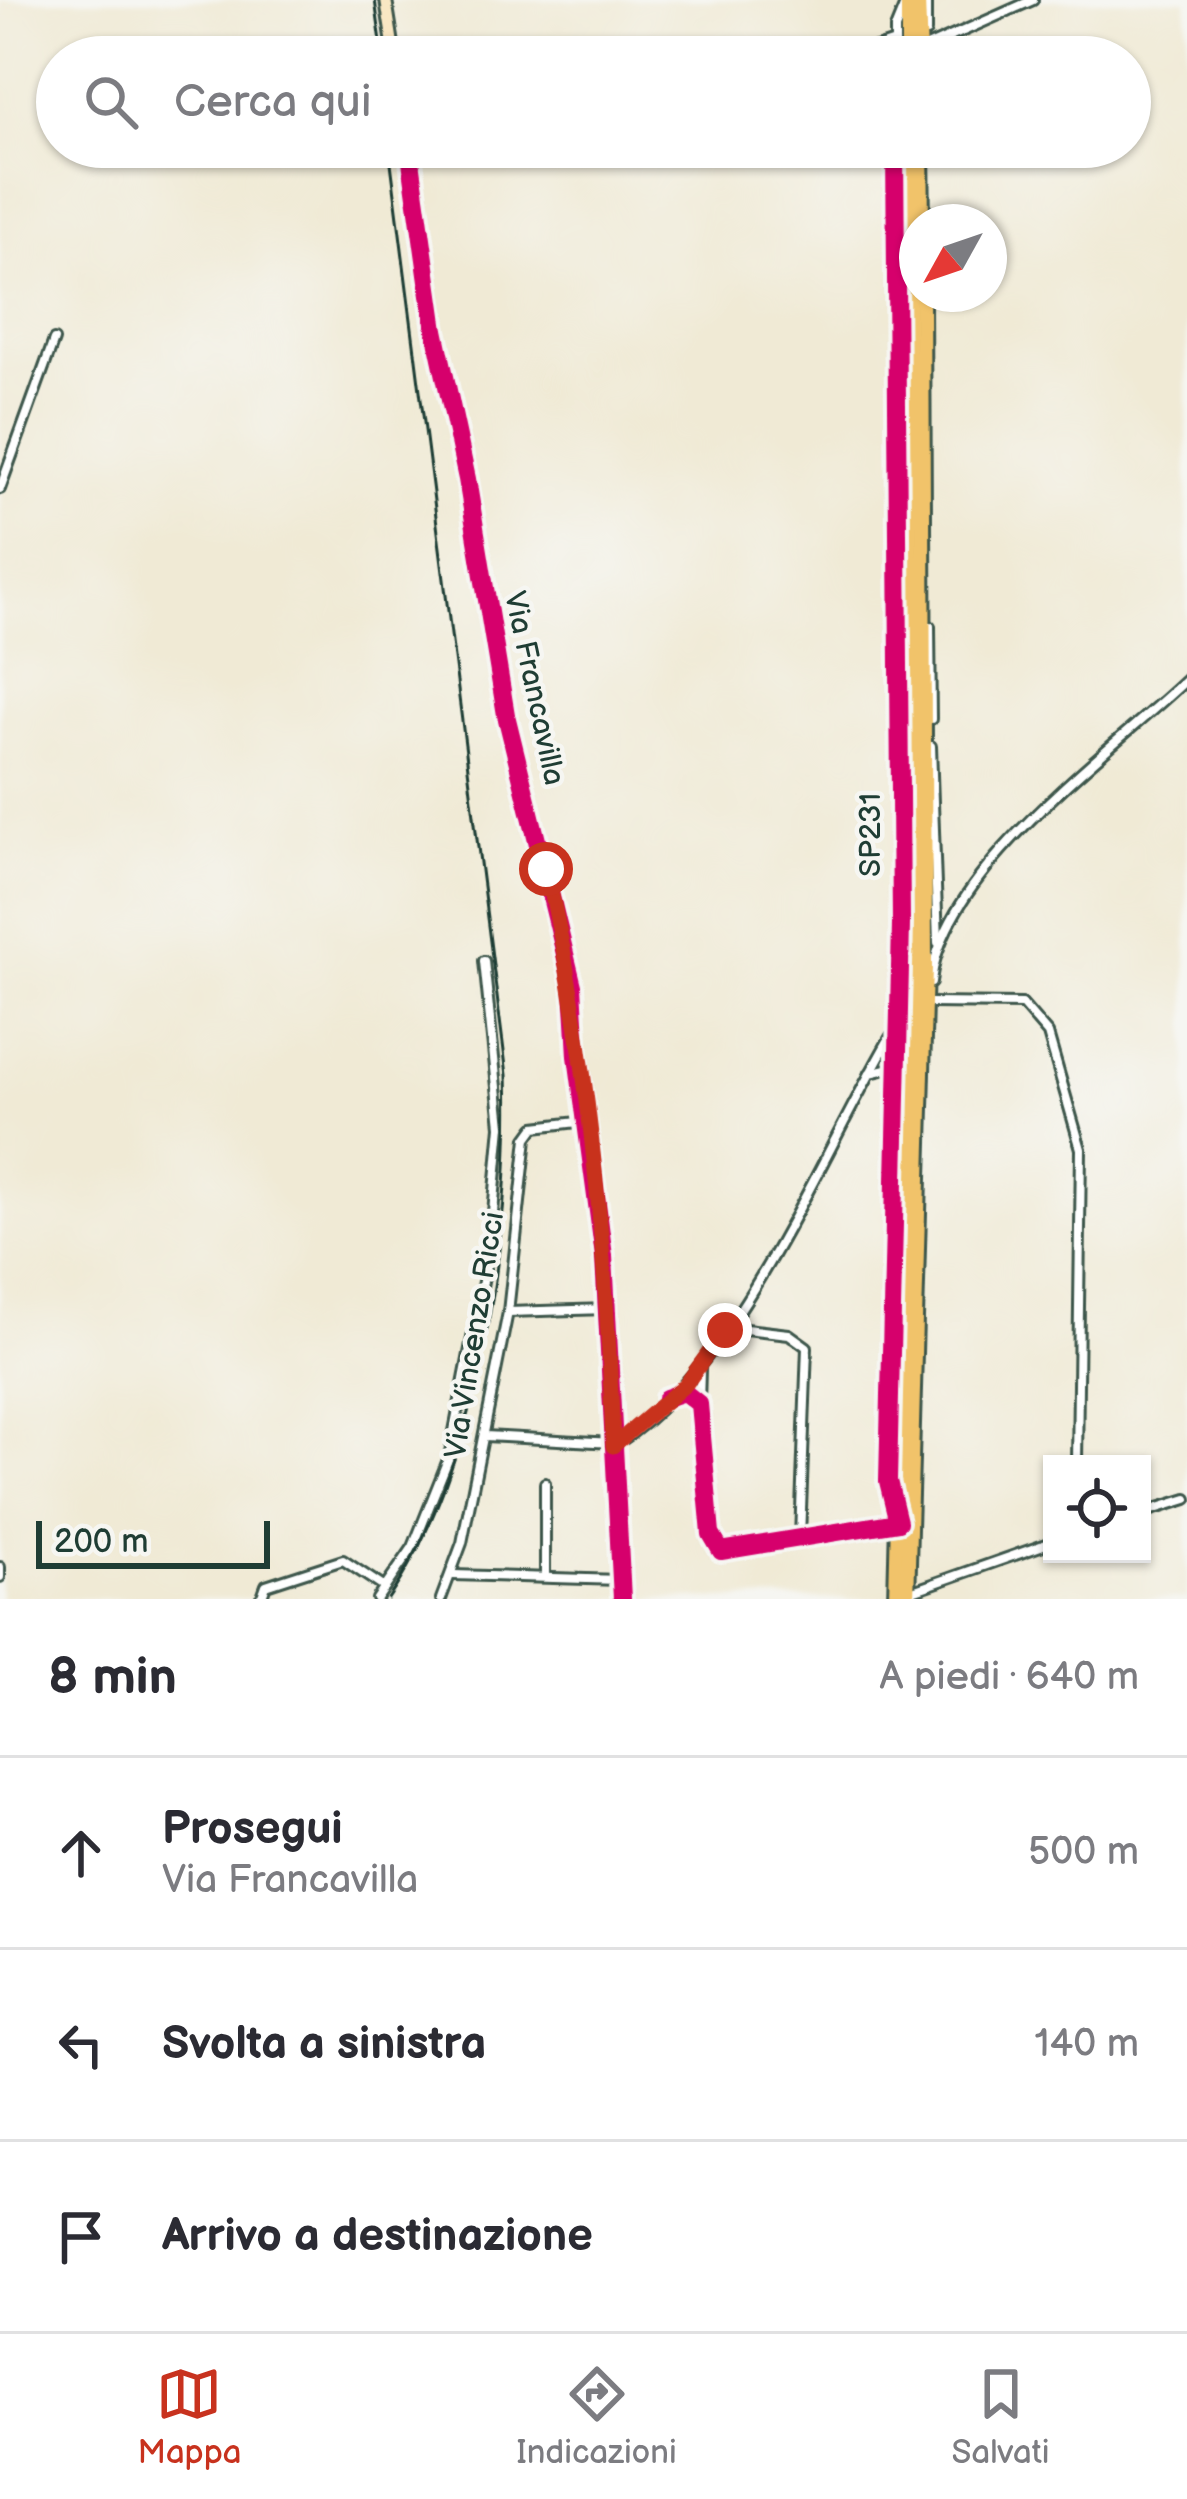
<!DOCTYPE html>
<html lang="it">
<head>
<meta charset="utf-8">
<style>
  :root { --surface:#fff; --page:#f7f7f7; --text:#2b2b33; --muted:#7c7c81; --line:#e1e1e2; --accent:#c8321e }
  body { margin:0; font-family:"Balsamiq Sans",sans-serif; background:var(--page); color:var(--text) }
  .controls { position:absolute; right:36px; bottom:36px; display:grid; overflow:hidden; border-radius:0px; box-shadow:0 3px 9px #0004 }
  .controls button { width:108px; height:108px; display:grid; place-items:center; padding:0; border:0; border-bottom:3px solid var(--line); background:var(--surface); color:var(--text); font:60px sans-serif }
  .compass { position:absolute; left:899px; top:204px; width:108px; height:108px; border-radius:50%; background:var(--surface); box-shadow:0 3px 9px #0004; rotate:230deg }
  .scale { position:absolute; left:36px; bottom:30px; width:234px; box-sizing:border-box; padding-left:12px; border:6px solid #1f3d34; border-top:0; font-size:33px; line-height:42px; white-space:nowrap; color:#1f3d34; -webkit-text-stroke:9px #f6f6f2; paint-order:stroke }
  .stop { position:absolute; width:36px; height:36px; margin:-27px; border:9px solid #c8321e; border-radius:50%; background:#fff }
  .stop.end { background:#c8321e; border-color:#fff; box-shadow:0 3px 12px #0008 }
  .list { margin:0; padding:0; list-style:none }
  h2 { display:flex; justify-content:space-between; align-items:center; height:156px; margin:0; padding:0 48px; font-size:51px }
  h2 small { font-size:39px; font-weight:400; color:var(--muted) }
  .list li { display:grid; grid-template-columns:78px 1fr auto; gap:36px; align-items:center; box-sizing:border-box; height:192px; padding:0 48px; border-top:3px solid var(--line) }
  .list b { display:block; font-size:45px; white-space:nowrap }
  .list p { margin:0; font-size:39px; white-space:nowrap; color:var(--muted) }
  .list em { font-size:39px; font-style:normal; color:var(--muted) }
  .icon { flex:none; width:66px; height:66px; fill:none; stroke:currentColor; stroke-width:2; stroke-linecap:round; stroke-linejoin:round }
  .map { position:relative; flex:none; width:1187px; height:1599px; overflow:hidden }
  .search { position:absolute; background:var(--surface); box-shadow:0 3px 9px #0004; left:36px; right:36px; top:36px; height:132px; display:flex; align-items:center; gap:30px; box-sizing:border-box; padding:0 42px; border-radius:66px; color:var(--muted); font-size:45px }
  .sheet { height:732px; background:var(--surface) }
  nav { display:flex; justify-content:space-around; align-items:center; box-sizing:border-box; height:168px; border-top:3px solid var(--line); background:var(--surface); font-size:33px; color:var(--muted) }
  nav a { display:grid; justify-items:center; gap:6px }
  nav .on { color:var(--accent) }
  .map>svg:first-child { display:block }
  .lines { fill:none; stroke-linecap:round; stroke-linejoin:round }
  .street-casing { stroke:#3e574c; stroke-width:14 }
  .secondary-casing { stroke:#3e574c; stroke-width:16 }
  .highway-casing { stroke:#3e574c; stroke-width:20 }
  .street { stroke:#fff; stroke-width:8 }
  .secondary { stroke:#f9e7c3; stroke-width:10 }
  .highway { stroke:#f1c36a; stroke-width:14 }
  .rail { stroke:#1f3d34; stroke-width:3 }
  .cycleway-casing { stroke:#f6f6f2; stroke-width:26 }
  .cycleway { stroke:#d6006c; stroke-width:18 }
  .route { stroke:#c8321e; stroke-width:15 }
  .labels { text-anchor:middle; stroke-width:9; stroke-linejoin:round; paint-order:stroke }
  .street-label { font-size:30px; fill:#1f3d34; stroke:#f6f6f2 }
</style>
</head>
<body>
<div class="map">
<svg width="1187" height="1599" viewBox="0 0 1187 1599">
  <rect width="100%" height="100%" fill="#f6f6f2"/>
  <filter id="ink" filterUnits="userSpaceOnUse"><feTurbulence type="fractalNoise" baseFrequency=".00833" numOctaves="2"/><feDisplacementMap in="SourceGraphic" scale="24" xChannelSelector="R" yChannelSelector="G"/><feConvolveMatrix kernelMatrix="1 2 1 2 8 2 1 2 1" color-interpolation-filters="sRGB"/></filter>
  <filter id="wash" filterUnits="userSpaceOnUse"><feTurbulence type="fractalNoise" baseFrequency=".004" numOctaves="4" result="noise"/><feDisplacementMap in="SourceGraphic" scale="48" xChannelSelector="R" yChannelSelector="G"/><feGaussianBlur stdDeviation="2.7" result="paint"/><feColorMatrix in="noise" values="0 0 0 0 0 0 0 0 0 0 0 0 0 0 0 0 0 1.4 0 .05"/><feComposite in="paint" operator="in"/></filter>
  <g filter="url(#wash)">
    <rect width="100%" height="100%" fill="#f0ead5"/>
  </g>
  <g filter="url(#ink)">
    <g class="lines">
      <defs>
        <g id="street">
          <polyline points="926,32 926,0"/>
          <polyline points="925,48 1033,0"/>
          <polyline points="849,57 895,42"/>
          <polyline points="895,57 895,29 904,7"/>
          <polyline points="0,489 54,340"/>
          <polyline points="930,626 931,719"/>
          <polyline points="931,746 938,942"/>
          <path d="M931 983C941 871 1109 753 1187 679"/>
          <polyline points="929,1003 1022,1004 1048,1034 1081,1149 1077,1464"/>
          <polyline points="870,1073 887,1069 897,1078"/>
          <polyline points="508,1312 607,1309"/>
          <polyline points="728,1327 789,1334 807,1347 800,1537"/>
          <polyline points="666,1398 684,1392 699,1404 711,1534 721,1551 898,1522 888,1481 901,924 895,147"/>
          <polyline points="699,1403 700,1370"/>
          <polyline points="485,1436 613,1443"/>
          <path d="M615 1445C740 1366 819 1156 895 1029"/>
          <polyline points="1142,1513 1187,1499"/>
          <polyline points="0,1567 0,1577"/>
          <polyline points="453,1575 620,1580"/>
          <polyline points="545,1577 545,1483"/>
          <polyline points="907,1593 1052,1542"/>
          <polyline points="261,1599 266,1585 343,1560 385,1588"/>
          <polyline points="377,1599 413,1547 449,1457 490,1245 501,1126 484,961"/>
          <polyline points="441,1599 462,1543 508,1312 527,1138 535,1127 586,1121"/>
        </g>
        <g id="secondary">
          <polyline points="386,0 395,57"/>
          <polyline points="409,147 435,330 467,479 506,715 573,986 577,1056 604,1256 622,1599"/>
        </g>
        <g id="highway">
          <polyline points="908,0 908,57"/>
          <polyline points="918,0 920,57"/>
          <polyline points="921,147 922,222"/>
          <polyline points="896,1599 912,968 908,147"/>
          <polyline points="907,1599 925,967 922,294"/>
        </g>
      </defs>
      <use href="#street" class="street-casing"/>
      <use href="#secondary" class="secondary-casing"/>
      <use href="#highway" class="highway-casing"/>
      <use href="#street" class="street"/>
      <use href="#secondary" class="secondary"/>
      <use href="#highway" class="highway"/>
      <g class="rail">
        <polyline points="375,0 383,57"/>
        <path d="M388 1599C478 1469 513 1231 507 1075L389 147"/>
      </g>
      <defs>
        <g id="cycleway">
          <polyline points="409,147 435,330 467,479 506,715 573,986 577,1056 604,1256 622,1599"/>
          <polyline points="666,1398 684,1392 699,1404 711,1534 721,1551 898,1522 888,1481 901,924 895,147"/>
        </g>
      </defs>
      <use href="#cycleway" class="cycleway-casing"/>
      <use href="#cycleway" class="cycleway"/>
    </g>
  </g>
  <g class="lines" filter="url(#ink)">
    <path class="route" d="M546 869C589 1052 607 1258 613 1446L686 1384 725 1330"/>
  </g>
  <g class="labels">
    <g class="street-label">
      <text transform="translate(535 688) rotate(78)" y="10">Via Francavilla</text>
      <text transform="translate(870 835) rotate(-90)" y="10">SP231</text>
      <text transform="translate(474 1335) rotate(-81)" y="10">Via Vincenzo Ricci</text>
    </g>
  </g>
</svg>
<div class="controls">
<button><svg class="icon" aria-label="locate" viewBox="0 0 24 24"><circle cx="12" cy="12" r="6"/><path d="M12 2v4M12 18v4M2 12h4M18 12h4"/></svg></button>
</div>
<svg class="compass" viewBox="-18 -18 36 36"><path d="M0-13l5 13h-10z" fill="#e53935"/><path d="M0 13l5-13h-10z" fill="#7c7c81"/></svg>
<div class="scale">200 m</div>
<div class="stop" style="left:546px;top:869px"></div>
<div class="stop end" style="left:725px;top:1330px"></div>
<div class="search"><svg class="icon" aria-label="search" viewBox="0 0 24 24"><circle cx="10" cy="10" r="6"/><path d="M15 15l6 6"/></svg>Cerca qui</div>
</div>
<section class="sheet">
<h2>8 min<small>A piedi · 640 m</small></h2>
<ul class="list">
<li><svg class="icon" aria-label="ahead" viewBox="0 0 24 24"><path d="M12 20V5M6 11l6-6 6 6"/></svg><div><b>Prosegui</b><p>Via Francavilla</p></div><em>500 m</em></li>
<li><svg class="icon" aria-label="left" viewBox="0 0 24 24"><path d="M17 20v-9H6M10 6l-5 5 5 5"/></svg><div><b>Svolta a sinistra</b></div><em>140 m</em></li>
<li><svg class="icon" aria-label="arrive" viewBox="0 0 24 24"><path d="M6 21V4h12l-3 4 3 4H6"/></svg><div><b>Arrivo a destinazione</b></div></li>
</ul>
</section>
<nav>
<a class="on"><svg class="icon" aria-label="map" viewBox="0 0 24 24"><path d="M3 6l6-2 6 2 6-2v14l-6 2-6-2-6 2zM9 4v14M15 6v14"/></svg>Mappa</a>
<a><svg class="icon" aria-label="directions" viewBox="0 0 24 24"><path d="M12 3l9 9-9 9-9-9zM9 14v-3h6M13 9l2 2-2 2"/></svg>Indicazioni</a>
<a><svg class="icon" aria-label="saved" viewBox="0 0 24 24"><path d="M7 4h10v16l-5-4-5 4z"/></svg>Salvati</a>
</nav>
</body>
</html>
